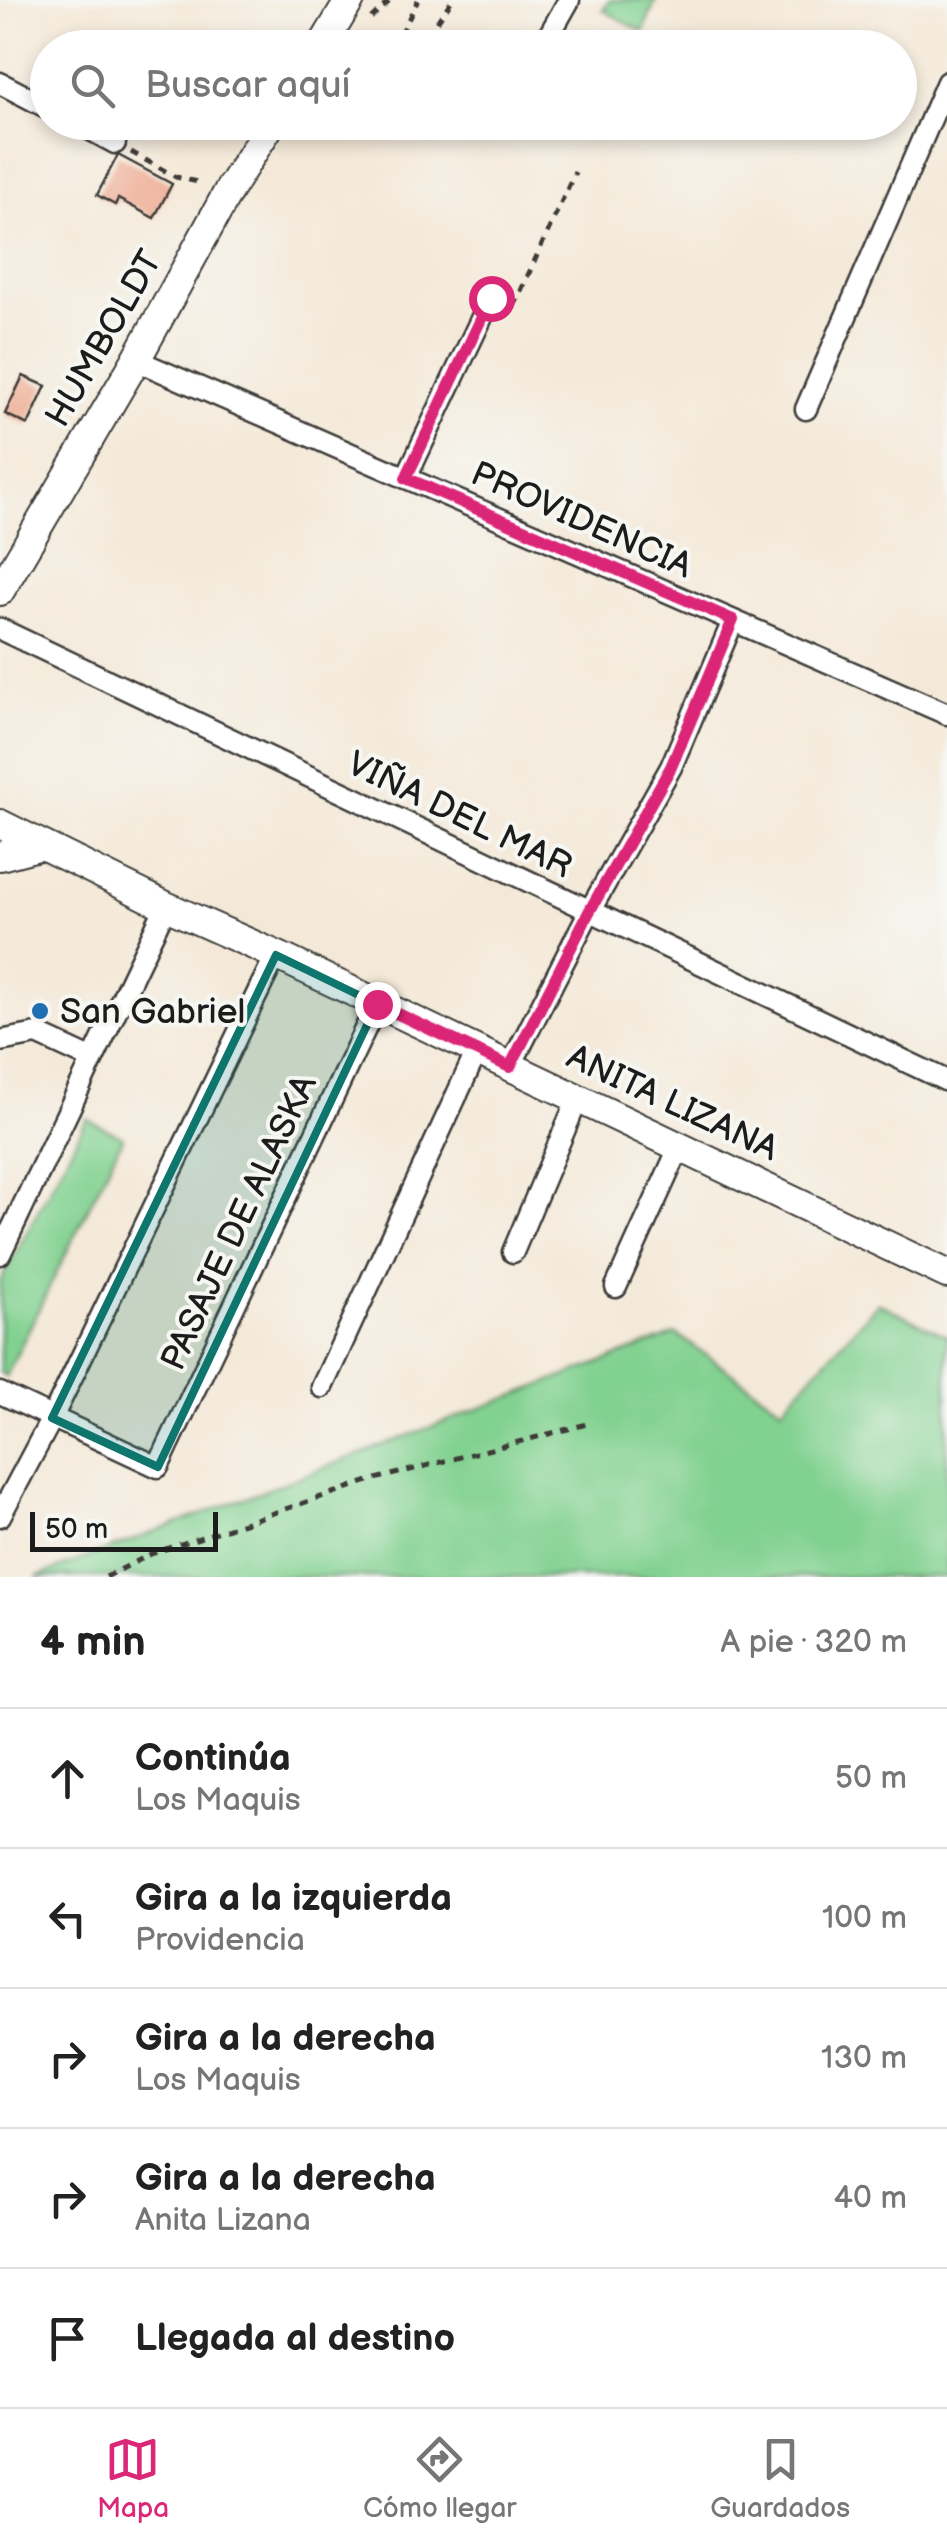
<!DOCTYPE html>
<html lang="es">
<head>
<meta charset="utf-8">
<style>
  :root { --surface:#fff; --page:#f6f6f6; --text:#222; --muted:#767676; --line:#e0e0e0; --accent:#db2777 }
  body { margin:0; font-family:"Balsamiq Sans",sans-serif; background:var(--page); color:var(--text) }
  .scale { position:absolute; left:30px; bottom:25px; width:188px; box-sizing:border-box; padding-left:10px; border:5px solid #1c1c1c; border-top:0; font-size:28px; line-height:35px; white-space:nowrap; color:#1c1c1c; -webkit-text-stroke:8px #f6f6f2; paint-order:stroke }
  .stop { position:absolute; width:30px; height:30px; margin:-22px; border:8px solid #db2777; border-radius:50%; background:#fff }
  .stop.end { background:#db2777; border-color:#fff; box-shadow:0 2px 10px #0008 }
  .list { margin:0; padding:0; list-style:none }
  h2 { display:flex; justify-content:space-between; align-items:center; height:130px; margin:0; padding:0 40px; font-size:42px }
  h2 small { font-size:32px; font-weight:400; color:var(--muted) }
  .list li { display:grid; grid-template-columns:65px 1fr auto; gap:30px; align-items:center; box-sizing:border-box; height:140px; padding:0 40px; border-top:2px solid var(--line) }
  .list b { display:block; font-size:38px; white-space:nowrap }
  .list p { margin:0; font-size:32px; white-space:nowrap; color:var(--muted) }
  .list em { font-size:32px; font-style:normal; color:var(--muted) }
  .icon { flex:none; width:55px; height:55px; fill:none; stroke:currentColor; stroke-width:2; stroke-linecap:round; stroke-linejoin:round }
  .map { position:relative; flex:none; width:947px; height:1577px; overflow:hidden }
  .search { position:absolute; background:var(--surface); box-shadow:0 5px 15px #0003; left:30px; right:30px; top:30px; height:110px; display:flex; align-items:center; gap:25px; box-sizing:border-box; padding:0 35px; border-radius:55px; color:var(--muted); font-size:38px }
  .sheet { height:830px; background:var(--surface) }
  nav { display:flex; justify-content:space-around; align-items:center; box-sizing:border-box; height:140px; border-top:2px solid var(--line); background:var(--surface); font-size:28px; color:var(--muted) }
  nav a { display:grid; justify-items:center; gap:5px }
  nav .on { color:var(--accent) }
  .map>svg:first-child { display:block }
  .green { fill:#81d190; stroke:#4e7656; stroke-width:2.5 }
  .building { fill:#eea68b }
  .lines { fill:none; stroke-linecap:round; stroke-linejoin:round }
  .street-casing { stroke:#3c3b38; stroke-width:25 }
  .secondary-casing { stroke:#3c3b38; stroke-width:32 }
  .path { stroke:#3c3b38; stroke-width:5; stroke-dasharray:8 8; stroke-linecap:butt }
  .street { stroke:#fff; stroke-width:20 }
  .secondary { stroke:#fff; stroke-width:28 }
  .route { stroke:#db2777; stroke-width:12 }
  .marked { fill:#0f766e; fill-opacity:0.2; stroke:#0f766e; stroke-width:8; stroke-linejoin:round }
  .poi-dot { fill:#1f6fb2; stroke:#f6f6f2; stroke-width:4 }
  .labels { text-anchor:middle; stroke-width:8; stroke-linejoin:round; paint-order:stroke }
  .street-label { font-size:35px; fill:#1c1c1c; stroke:#f6f6f2 }
  .poi-label { font-size:35px; fill:#1c1c1c; stroke:#f6f6f2; text-anchor:start }
</style>
</head>
<body>
<div class="map">
<svg width="947" height="1577" viewBox="0 0 947 1577">
  <rect width="100%" height="100%" fill="#f6f6f2"/>
  <filter id="ink" filterUnits="userSpaceOnUse"><feTurbulence type="fractalNoise" baseFrequency=".01" numOctaves="2"/><feDisplacementMap in="SourceGraphic" scale="20" xChannelSelector="R" yChannelSelector="G"/><feConvolveMatrix kernelMatrix="1 2 1 2 8 2 1 2 1" color-interpolation-filters="sRGB"/></filter>
  <filter id="wash" filterUnits="userSpaceOnUse"><feTurbulence type="fractalNoise" baseFrequency=".0048" numOctaves="4" result="noise"/><feDisplacementMap in="SourceGraphic" scale="40" xChannelSelector="R" yChannelSelector="G"/><feGaussianBlur stdDeviation="2.25" result="paint"/><feColorMatrix in="noise" values="0 0 0 0 0 0 0 0 0 0 0 0 0 0 0 0 0 1.4 0 .05"/><feComposite in="paint" operator="in"/></filter>
  <g filter="url(#wash)">
    <rect width="100%" height="100%" fill="#f4e9d8"/>
    <g class="green">
      <polygon points="610,0 656,0 643,32 603,10"/>
      <polygon points="87,1119 123,1137 6,1376 0,1373 0,1282"/>
      <polygon points="878,1303 947,1336 947,1577 36,1577 676,1334 782,1408"/>
    </g>
    <g id="blocks">
      <g class="building">
        <polygon points="118,155 172,184 154,218 118,199 115,205 97,195"/>
        <polygon points="23,376 46,386 28,425 5,414"/>
      </g>
    </g>
  </g>
  <g filter="url(#ink)">
    <use href="#blocks" fill-opacity="0" stroke="#3c3b38" stroke-width="2.5"/>
    <g class="lines">
      <defs>
        <g id="street">
          <polyline points="542,48 569,0"/>
          <polyline points="0,83 48,108"/>
          <polyline points="76,122 115,143"/>
          <polyline points="501,123 501,122"/>
          <polyline points="136,360 947,714"/>
          <polyline points="806,409 947,82"/>
          <polyline points="406,478 491,298"/>
          <polyline points="0,629 947,1081"/>
          <polyline points="0,1041 37,1034 91,1059"/>
          <polyline points="510,1067 589,912 671,767 733,621"/>
          <polyline points="513,1252 578,1098"/>
          <polyline points="0,1254 166,906"/>
          <polyline points="616,1287 680,1146"/>
          <polyline points="322,1387 477,1051"/>
          <polyline points="0,1393 158,1467 377,1004"/>
          <polyline points="0,1516 52,1418 276,955"/>
        </g>
        <g id="secondary">
          <polyline points="321,48 350,0"/>
          <polyline points="0,591 136,360 229,190 272,122"/>
          <polyline points="0,824 166,906 276,955 947,1274"/>
          <polyline points="0,856 42,845"/>
        </g>
      </defs>
      <use href="#street" class="street-casing"/>
      <use href="#secondary" class="secondary-casing"/>
      <g class="path">
        <polyline points="371,18 391,0"/>
        <polyline points="394,48 418,0"/>
        <polyline points="419,48 452,0"/>
        <polyline points="131,152 176,177 202,183"/>
        <polyline points="514,306 575,172"/>
        <polyline points="106,1577 151,1554 372,1480 587,1424"/>
      </g>
      <use href="#street" class="street"/>
      <use href="#secondary" class="secondary"/>
    </g>
  </g>
  <g class="lines" filter="url(#ink)">
    <polyline class="route" points="377,1004 510,1067 589,912 671,767 733,620 406,478 491,298"/>
  </g>
  <path class="marked" d="M276 955 377 1004 158 1467 52 1418Z"/>
  <circle class="poi-dot" cx="40" cy="1011" r="10"/>
  <g class="labels">
    <g class="street-label">
      <text transform="translate(103 338) rotate(-60)" y="12">HUMBOLDT</text>
      <text transform="translate(582 519) rotate(24)" y="12">PROVIDENCIA</text>
      <text transform="translate(460 814) rotate(26)" y="12">VIÑA DEL MAR</text>
      <text transform="translate(673 1102) rotate(25)" y="12">ANITA LIZANA</text>
      <text transform="translate(238 1222) rotate(-65)" y="12">PASAJE DE ALASKA</text>
    </g>
    <g class="poi-label">
      <text x="60" y="1023">San Gabriel</text>
    </g>
  </g>
</svg>
<div class="scale">50 m</div>
<div class="stop" style="left:491px;top:298px"></div>
<div class="stop end" style="left:377px;top:1004px"></div>
<div class="search"><svg class="icon" aria-label="search" viewBox="0 0 24 24"><circle cx="10" cy="10" r="6"/><path d="M15 15l6 6"/></svg>Buscar aquí</div>
</div>
<section class="sheet">
<h2>4 min<small>A pie · 320 m</small></h2>
<ul class="list">
<li><svg class="icon" aria-label="ahead" viewBox="0 0 24 24"><path d="M12 20V5M6 11l6-6 6 6"/></svg><div><b>Continúa</b><p>Los Maquis</p></div><em>50 m</em></li>
<li><svg class="icon" aria-label="left" viewBox="0 0 24 24"><path d="M17 20v-9H6M10 6l-5 5 5 5"/></svg><div><b>Gira a la izquierda</b><p>Providencia</p></div><em>100 m</em></li>
<li><svg class="icon" aria-label="right" viewBox="0 0 24 24"><path d="M7 20v-9h11M14 6l5 5-5 5"/></svg><div><b>Gira a la derecha</b><p>Los Maquis</p></div><em>130 m</em></li>
<li><svg class="icon" aria-label="right" viewBox="0 0 24 24"><path d="M7 20v-9h11M14 6l5 5-5 5"/></svg><div><b>Gira a la derecha</b><p>Anita Lizana</p></div><em>40 m</em></li>
<li><svg class="icon" aria-label="arrive" viewBox="0 0 24 24"><path d="M6 21V4h12l-3 4 3 4H6"/></svg><div><b>Llegada al destino</b></div></li>
</ul>
</section>
<nav>
<a class="on"><svg class="icon" aria-label="map" viewBox="0 0 24 24"><path d="M3 6l6-2 6 2 6-2v14l-6 2-6-2-6 2zM9 4v14M15 6v14"/></svg>Mapa</a>
<a><svg class="icon" aria-label="directions" viewBox="0 0 24 24"><path d="M12 3l9 9-9 9-9-9zM9 14v-3h6M13 9l2 2-2 2"/></svg>Cómo llegar</a>
<a><svg class="icon" aria-label="saved" viewBox="0 0 24 24"><path d="M7 4h10v16l-5-4-5 4z"/></svg>Guardados</a>
</nav>
</body>
</html>
